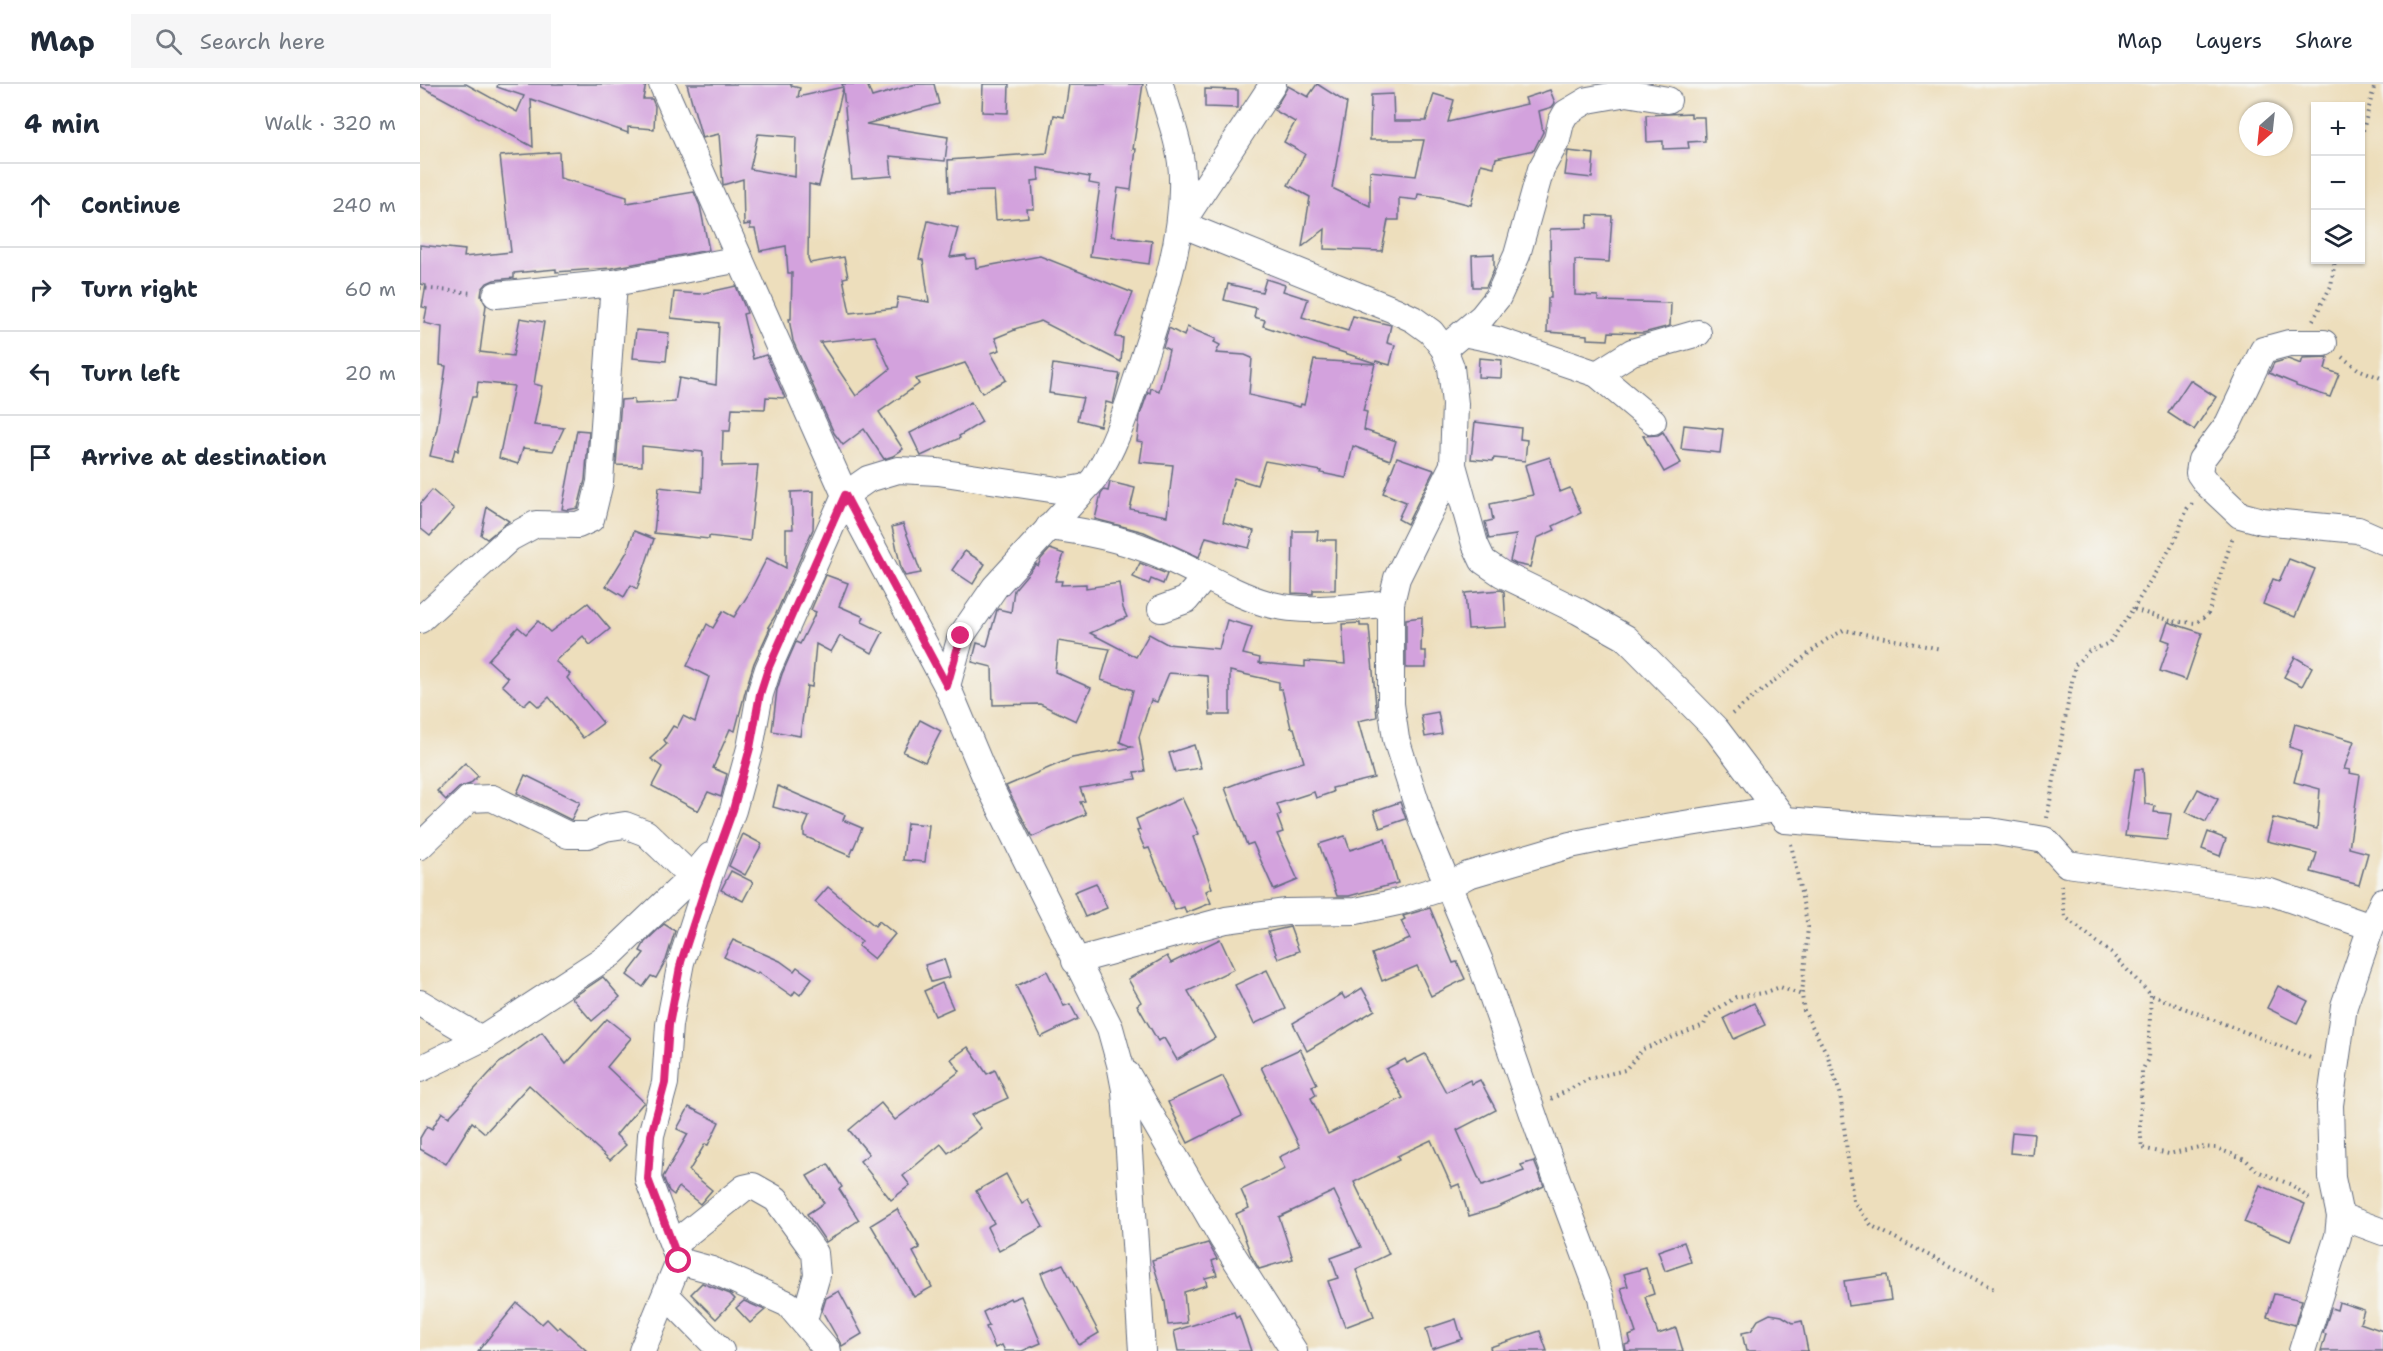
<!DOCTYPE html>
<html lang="en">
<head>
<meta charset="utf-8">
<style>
  :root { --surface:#fff; --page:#f6f6f7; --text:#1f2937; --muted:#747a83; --line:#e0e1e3 }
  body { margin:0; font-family:"Shantell Sans",sans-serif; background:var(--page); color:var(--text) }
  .controls { position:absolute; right:18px; top:18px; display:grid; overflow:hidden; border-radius:0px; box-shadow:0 2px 4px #0004 }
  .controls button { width:54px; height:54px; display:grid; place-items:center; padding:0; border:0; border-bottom:2px solid var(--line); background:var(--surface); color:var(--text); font:30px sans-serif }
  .compass { position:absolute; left:1819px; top:18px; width:54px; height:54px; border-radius:50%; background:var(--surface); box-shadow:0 2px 4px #0004; rotate:207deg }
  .stop { position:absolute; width:18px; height:18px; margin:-14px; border:4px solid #db2777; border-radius:50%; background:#fff }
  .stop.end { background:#db2777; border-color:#fff; box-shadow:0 2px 6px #0008 }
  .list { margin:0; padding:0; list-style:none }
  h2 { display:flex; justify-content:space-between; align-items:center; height:78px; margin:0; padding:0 24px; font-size:26px }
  h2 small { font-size:20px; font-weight:400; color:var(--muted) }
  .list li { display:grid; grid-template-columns:39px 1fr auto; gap:18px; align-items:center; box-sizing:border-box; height:84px; padding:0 24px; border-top:2px solid var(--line) }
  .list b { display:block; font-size:22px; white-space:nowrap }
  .list em { font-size:20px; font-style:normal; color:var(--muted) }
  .icon { flex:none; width:33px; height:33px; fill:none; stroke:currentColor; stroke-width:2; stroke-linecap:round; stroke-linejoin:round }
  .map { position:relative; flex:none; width:1963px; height:1267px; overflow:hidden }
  header { display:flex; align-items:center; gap:36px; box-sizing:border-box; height:84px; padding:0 30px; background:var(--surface); border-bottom:2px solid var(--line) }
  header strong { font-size:28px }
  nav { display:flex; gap:33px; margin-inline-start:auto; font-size:21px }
  .search { width:420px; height:54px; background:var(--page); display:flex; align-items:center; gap:15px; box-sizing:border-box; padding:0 21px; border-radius:0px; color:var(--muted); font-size:22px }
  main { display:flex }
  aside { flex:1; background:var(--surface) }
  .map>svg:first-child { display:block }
  .building { fill:#d3a2dd; fill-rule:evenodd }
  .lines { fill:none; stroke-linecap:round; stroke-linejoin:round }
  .minor-casing { stroke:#646c7f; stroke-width:28 }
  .path { stroke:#646c7f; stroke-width:4; stroke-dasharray:1.5 4.5; stroke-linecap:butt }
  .minor { stroke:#fff; stroke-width:26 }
  .route { stroke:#db2777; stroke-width:8 }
</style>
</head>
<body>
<header>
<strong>Map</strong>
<div class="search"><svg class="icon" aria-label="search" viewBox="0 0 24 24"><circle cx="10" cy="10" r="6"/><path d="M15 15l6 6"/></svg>Search here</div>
<nav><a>Map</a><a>Layers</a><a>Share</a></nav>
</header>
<main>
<aside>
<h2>4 min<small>Walk · 320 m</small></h2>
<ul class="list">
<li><svg class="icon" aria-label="ahead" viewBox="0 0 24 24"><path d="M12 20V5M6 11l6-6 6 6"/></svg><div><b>Continue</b></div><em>240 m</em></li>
<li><svg class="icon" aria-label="right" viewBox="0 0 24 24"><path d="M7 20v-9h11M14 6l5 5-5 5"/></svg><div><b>Turn right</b></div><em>60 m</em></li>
<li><svg class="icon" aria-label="left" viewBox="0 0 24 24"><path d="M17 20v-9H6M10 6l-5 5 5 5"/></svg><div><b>Turn left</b></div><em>20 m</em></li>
<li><svg class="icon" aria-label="arrive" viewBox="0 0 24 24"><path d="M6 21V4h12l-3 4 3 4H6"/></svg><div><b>Arrive at destination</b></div></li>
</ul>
</aside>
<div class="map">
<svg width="1963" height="1267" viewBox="0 0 1963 1267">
  <rect width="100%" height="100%" fill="#f6f6f2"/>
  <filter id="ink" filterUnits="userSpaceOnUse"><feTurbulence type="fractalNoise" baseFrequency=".0167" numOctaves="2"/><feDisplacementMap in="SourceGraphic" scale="12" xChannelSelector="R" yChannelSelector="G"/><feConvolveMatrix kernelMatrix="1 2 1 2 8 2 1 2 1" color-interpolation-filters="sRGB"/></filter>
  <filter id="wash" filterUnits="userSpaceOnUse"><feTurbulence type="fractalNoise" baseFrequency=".008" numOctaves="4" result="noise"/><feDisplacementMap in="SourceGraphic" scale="24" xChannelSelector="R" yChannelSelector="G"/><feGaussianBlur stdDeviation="1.35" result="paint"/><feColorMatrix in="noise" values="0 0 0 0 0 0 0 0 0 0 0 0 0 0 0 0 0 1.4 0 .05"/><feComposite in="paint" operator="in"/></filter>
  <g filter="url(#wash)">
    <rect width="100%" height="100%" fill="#eddebc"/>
    <g id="blocks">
      <g class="building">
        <polygon points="0,0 46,0 97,28 104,12 77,3 78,0 226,0 223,15 232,15 235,22 234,45 208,43 208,49 111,15 113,63 0,2"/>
        <path d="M267 0H371V2L380 4 378 13 423 3 422 0H447L452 13 496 0H514L519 20 446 40 528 53 525 77 470 72 472 92 432 95 423 4 399 102 389 100 388 174 390 179 424 173 428 193 423 194 430 229 476 224 478 213 509 218 503 176 499 175 508 137 538 144 530 173 546 171V175L555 174 556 184 620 172 713 209 695 253 703 254 701 278 621 237 594 245 595 246 575 254 580 266 571 269 586 296 562 309 545 279 496 295 499 300 459 328 483 365 473 372 464 375 444 345 423 361 414 349 373 257 369 235H371L372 189H368L366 162 340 167 335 145H330V140L324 141 323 95 303 101 299 50 282 54ZM338 50 376 53 375 93 330 85ZM455 252 470 285 436 312 400 258Z"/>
        <polygon points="563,0 589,0 588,29 562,28"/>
        <polygon points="649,0 723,0 713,65 716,65 711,106 698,104 691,152 732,157 729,180 670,172 680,101 669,99 670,93 618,84 619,96 612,97 614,125 607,125 608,133 576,136 574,107 529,108 528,76 627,69 634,31 644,33"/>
        <polygon points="897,0 927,19 912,104 950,122 950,87 996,92 1004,56 950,56 951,11 973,10 974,37 1006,37 1014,10 1034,16 1028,38 1107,20 1105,14 1130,6 1135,19 1132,23 1119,27 1123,48 1114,66 1076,74 1074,83 1061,80 1051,121 1020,113 998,110 997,116 979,114 979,136 968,136 962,167 904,165 905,145 882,163 890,113 868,101 885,70 864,58 875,38 854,26 868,2 888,13"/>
        <polygon points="785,5 818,6 818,24 785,23"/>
        <polygon points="1271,29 1271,33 1284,33 1285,57 1268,58 1269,64 1243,65 1243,57 1227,58 1226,31"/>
        <polygon points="1148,67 1174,70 1172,94 1145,91"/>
        <polygon points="139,68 140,94 207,113 207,119 274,108 280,122 289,166 192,184 136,188 136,185 94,189 94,194 74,196 67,199 62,205 61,212 66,221 60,268 93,272 100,234 124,238 114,300 122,302 114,341 144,344 133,367 103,364 98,380 79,374 94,302 58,298 56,313 52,313 38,367 35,365 32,377 10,372 17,344 26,282 20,281 22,243 4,239 7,224 2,223 6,201 0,200 0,161 45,166 44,173 91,168 80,72"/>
        <polygon points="1168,131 1192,132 1189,178 1155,176 1155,211 1178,212 1178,217 1251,219 1250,242 1223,249 1189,248 1188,256 1167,255 1167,251 1127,248 1128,214 1131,214 1130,145 1167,144"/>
        <polygon points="1074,170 1074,185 1066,203 1053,203 1052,171"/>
        <polygon points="846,195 865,201 863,207 888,215 882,233 928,247 933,232 971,241 967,259 975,261 970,281 956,277 955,279 843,242 845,236 834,233 836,224 804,216 808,200 842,208"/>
        <polygon points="316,202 326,226 327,229 323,230 333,275 346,271 365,314 346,313 345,325 312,324 310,347 303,347 302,382 338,381 330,457 289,452 289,455 234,449 239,403 282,408 283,368 222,362 222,382 196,381 201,316 214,315 214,320 255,318 259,294 296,301 299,239 251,234 254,208 280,210"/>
        <polygon points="767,243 796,255 794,258 800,261 796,269 825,271 832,274 829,311 880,323 881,320 884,321 894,276 955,280 943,327 947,328 944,346 976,357 970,376 933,362 926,394 901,389 902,387 845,377 837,401 814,394 803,438 834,447 829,464 786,453 779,473 724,448 675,435 681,410 684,406 688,407 690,398 715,404 710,425 747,432 753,381 720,378 723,358 717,357 720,331 728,308 730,309 731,304 739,307 749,266 743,263 749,244 764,252"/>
        <polygon points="216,246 249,249 246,277 213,274"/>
        <polygon points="1908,273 1905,285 1919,290 1910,313 1876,302 1876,300 1849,289 1854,279 1868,275 1881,280 1883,274"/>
        <polygon points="1059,274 1082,276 1081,294 1058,293"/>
        <polygon points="633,280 700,290 693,320 686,318 680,342 657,336 663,314 629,309"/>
        <polygon points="1770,296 1796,313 1774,346 1748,329"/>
        <polygon points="551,318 562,338 539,352 540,354 501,372 490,349"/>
        <polygon points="1055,338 1101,344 1100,355 1107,356 1105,377 1074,374 1073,377 1051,375"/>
        <polygon points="1264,341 1303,345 1300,369 1261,365"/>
        <polygon points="157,346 169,347 165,396 158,424 147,426 142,425"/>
        <polygon points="1243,348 1261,379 1244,388 1223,352 1238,351"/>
        <polygon points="977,373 1014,386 987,440 978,435 986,418 963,409"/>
        <polygon points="1130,373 1140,408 1150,404 1161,429 1133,442 1135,446 1117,454 1110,483 1096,480 1090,477 1096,451 1069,455 1065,438 1073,436 1070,420 1113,411 1105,381"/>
        <polygon points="12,406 34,425 10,452 0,444 0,420"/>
        <polygon points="394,407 393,445 355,532 348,543 350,544 334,579 326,605 315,647 310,645 293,684 307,690 301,713 288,708 278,727 232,702 242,683 231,675 247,660 244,656 253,642 257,644 263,632 275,638 289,593 267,582 287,540 293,544 303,527 314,533 328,511 347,474 366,484 366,445 373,445 371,408"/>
        <polygon points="67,423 89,437 67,455 61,451"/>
        <polygon points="483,440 501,489 485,492 481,484 472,443"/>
        <polygon points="214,447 234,455 217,505 211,501 204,513 186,502 207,468"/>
        <polygon points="873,447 898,447 897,456 916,456 915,506 893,506 893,510 872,509"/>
        <polygon points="630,465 644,470 635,497 642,497 641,501 666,500 666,504 699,499 703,524 707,533 670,549 716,573 729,550 747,560 799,565 807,536 832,543 823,570 840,574 839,579 885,583 885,577 925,580 922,540 940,539 940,542 949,542 957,633 938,637 954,694 912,704 913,708 896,714 894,708 857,720 861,730 857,732 863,748 857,750 878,796 854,806 833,759 827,761 805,704 844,689 884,678 874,644 871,644 862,605 859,605 859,598 810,587 810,631 790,631 788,592 749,589 737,618 731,616 719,653 725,687 714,688 716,695 660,704 665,717 660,718 666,730 612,753 586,702 652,674 712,663 700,658 713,606 681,596 690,565 638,557 635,588 671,604 656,637 620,620 573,621 572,583 552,578 557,559 567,562 577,526 578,525 591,528 594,506 616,480 618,482 621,475"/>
        <polygon points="545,467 565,480 553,500 532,486"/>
        <polygon points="1869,475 1895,485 1875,533 1843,520 1853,495 1859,497"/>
        <polygon points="720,479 747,490 743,500 731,495 729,500 713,493"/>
        <polygon points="406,491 428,499 419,522 444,533 442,538 463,548 452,569 420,552 411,568 396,560 392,603 387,602 380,652 352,647 357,606 362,590 376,558 380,560 396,528 391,526"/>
        <polygon points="1081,506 1084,508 1086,543 1048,545 1045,509"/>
        <polygon points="168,519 190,545 170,561 163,552 135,577 150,590 147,594 183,639 163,654 129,613 119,623 110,615 104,621 82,601 88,594 68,576 98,543 106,550 118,537 130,548"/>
        <polygon points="1002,533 1001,567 1006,567 1006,584 986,584 986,535"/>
        <polygon points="1748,538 1782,549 1766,596 1740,587 1750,558 1742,555"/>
        <polygon points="1875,573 1892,583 1882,602 1864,593"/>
        <polygon points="1018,628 1022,650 1005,653 1001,631"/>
        <polygon points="500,636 521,647 505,678 483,668"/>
        <polygon points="1875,640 1934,657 1924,685 1930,686 1929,689 1940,691 1929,764 1948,769 1939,801 1891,788 1897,769 1847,757 1853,734 1897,745 1900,705 1874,698 1882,667 1869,663"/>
        <polygon points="774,661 781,684 755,688 749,669"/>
        <polygon points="45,679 58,692 50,700 39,704 26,716 17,707"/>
        <polygon points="1715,685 1723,685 1725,720 1735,722 1734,728 1751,730 1747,756 1705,752"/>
        <polygon points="105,691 160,718 151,736 97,709"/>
        <polygon points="358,702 425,731 423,736 442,744 430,772 384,752 384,745 389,733 353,723"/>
        <polygon points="1778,705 1798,715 1786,738 1766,728"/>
        <polygon points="762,714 779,750 773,753 792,804 786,807 791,819 766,829 764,823 755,826 729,764 725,765 717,747 720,746 716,735"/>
        <polygon points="980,718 986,735 960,744 954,727"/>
        <polygon points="487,739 509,741 505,778 483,776"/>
        <polygon points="1788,748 1806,755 1800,772 1782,765"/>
        <polygon points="323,750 342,760 325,791 309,782"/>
        <polygon points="925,752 930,766 965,755 978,799 929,812 917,812 899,760"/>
        <polygon points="311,787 333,798 323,817 301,806"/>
        <polygon points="676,799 687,824 665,833 654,808"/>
        <polygon points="408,803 455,842 459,837 475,850 454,875 438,862 442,857 395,818"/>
        <polygon points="1010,824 1033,879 1037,878 1045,895 1011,912 997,882 962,897 952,870 990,855 981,837 985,835 983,832"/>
        <polygon points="244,840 255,847 246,876 236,894 231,892 223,903 207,891 224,869 220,867 225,858"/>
        <polygon points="870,843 879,867 858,875 848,848"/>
        <polygon points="800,855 814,885 768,907 795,954 757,976 744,954 738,957 717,921 721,918 708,895 747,872 751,879"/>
        <polygon points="313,856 360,877 374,887 377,883 392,894 380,911 375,907 372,912 338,888 337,890 304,873"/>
        <polygon points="524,875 530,893 511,898 505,881"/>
        <polygon points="847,886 866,925 834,940 815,901"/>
        <polygon points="627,887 644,922 650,920 658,935 621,953 596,902"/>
        <polygon points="183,893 200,913 172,937 152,914"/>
        <polygon points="522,899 533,924 515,932 504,907"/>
        <polygon points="1858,902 1888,917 1877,939 1847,924"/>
        <polygon points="942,904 955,926 887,967 873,939 922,910 925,915"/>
        <polygon points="1334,919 1345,941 1314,955 1304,934"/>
        <polygon points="187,935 211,954 187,983 224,1018 196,1051 206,1061 190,1076 109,1001 65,1049 52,1038 26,1080 0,1065 0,1054 7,1042 12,1045 22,1028 29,1033 78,980 122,948 146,980"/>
        <polygon points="548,963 567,990 575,986 588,1014 551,1031 561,1044 528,1069 521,1060 483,1092 490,1101 471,1116 440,1077 449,1070 429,1046 461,1019 475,1036 540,987 531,975"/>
        <polygon points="880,965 897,1000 892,1002 896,1011 891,1014 908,1050 983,1014 966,985 985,975 987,979 1005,970 1026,1008 1050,996 1052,1000 1060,996 1076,1026 1037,1046 1062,1102 1104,1087 1101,1081 1114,1077 1124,1102 1076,1124 1049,1132 1039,1100 1032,1103 1011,1056 977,1072 979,1076 934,1098 969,1170 936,1186 954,1232 925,1243 908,1197 918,1194 911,1174 941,1163 914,1107 859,1133 873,1175 839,1185 831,1171 816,1130 829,1124 821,1106 865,1085 859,1073 880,1063 841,983"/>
        <polygon points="803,992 822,1032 768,1059 748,1018"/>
        <polygon points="269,1023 299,1038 288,1061 285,1060 269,1087 292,1106 280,1120 259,1103 254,1111 249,1107 243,1093 268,1050 257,1045"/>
        <polygon points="1592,1048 1614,1050 1612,1071 1590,1069"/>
        <polygon points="408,1080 422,1103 419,1105 439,1136 406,1158 387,1130 404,1119 387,1092"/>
        <polygon points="586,1090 602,1120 608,1116 623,1143 579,1167 567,1143 574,1139 556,1107"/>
        <polygon points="1840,1101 1885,1120 1870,1157 1824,1138"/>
        <polygon points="477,1125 500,1164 493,1168 512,1203 494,1213 451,1141"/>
        <polygon points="1264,1158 1271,1178 1245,1187 1238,1167"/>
        <polygon points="788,1159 797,1175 792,1177 797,1191 785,1194 787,1201 764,1208 767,1239 748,1241 745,1218 732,1176"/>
        <polygon points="643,1180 679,1249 659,1261 626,1201 621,1189"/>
        <polygon points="1226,1184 1234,1210 1225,1213 1238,1250 1256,1244 1263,1267 1206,1267 1205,1261 1211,1259 1209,1252 1216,1249 1201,1204 1208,1202 1204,1190"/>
        <polygon points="1467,1191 1471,1216 1428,1222 1424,1197"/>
        <polygon points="282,1199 310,1210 315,1215 296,1235 271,1210"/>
        <polygon points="419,1207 442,1250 422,1262 402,1227 406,1214"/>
        <polygon points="1854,1210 1882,1216 1875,1241 1847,1233"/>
        <polygon points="601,1212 621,1259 602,1267 585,1267 582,1261 575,1264 566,1243 569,1242 563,1228 590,1214 591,1216"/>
        <polygon points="324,1217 345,1226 330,1239 316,1224"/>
        <polygon points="1919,1218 1944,1226 1940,1239 1963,1247 1963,1267 1901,1267 1906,1250 1903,1249 1911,1224 1917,1226"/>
        <polygon points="97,1219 122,1240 127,1235 137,1245 140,1243 167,1267 58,1267"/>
        <polygon points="814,1228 816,1234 819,1232 831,1267 758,1267 754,1247"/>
        <polygon points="1350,1230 1362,1232 1373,1239 1382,1237 1388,1267 1326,1267 1322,1249 1331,1247 1338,1236"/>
        <polygon points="1036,1235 1042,1255 1012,1265 1006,1245"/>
        <polygon points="1120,1247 1127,1267 1071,1267 1070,1263"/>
      </g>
    </g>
  </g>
  <g filter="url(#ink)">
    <use href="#blocks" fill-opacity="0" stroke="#646c7f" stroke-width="1.5"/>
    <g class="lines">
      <defs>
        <g id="minor">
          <polyline points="242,0 425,411 527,602 567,697 690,944 700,980 705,1006 722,1267"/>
          <polyline points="853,0 761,140 974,226 993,235 1011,248 1024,265 1031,283 1035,320 1033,381 1055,460 1063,477 1082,490 1158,527 1206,554 1296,645 1365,736 1499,746 1570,747 1625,756 1647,780 1850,808 1951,843"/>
          <polyline points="76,211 194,199 320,175"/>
          <polyline points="1043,249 1077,256 1177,290 1233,337"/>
          <polyline points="1904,259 1869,259 1843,266 1808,340 1781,376 1779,389 1786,399 1820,431 1842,437 1938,446 1963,457"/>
          <polyline points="1024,265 1062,233 1078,213 1097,171 1121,85 1137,56 1141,38 1146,29 1168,16 1207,9 1248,16"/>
          <polyline points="1177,290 1212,268 1278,249"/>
          <polyline points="1033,381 977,494 971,519 971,620 976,655 1005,746 1061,880 1119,1047 1181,1213 1191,1267"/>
          <path d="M629 443C664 447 698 454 731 467 771 482 807 508 848 520 887 530 931 523 971 519"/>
          <polyline points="741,525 766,516 785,493"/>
          <polyline points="0,536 90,454 116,440 158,441 171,435 180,398 194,199"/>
          <path d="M527 602 541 552 575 503 674 395C696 362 707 324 720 285 740 224 764 159 762 94 762 62 748 30 740 0"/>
          <polyline points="0,762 49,715 72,714 148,751 168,751 185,744 205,741 226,749 272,793"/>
          <polyline points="655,877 806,836 866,828 936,827 978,818 1028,802 1048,791 1150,761 1209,749 1356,725"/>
          <polyline points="0,919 61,955"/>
          <polyline points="0,985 61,955 191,870 272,793 290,772"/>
          <polyline points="707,990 802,1154 874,1267"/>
          <polyline points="1920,1132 1963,1148"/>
          <polyline points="254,1160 324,1104 333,1102 356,1115 395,1169 397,1191 384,1236"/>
          <polyline points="259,1177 292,1186 368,1220 408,1267"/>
          <polyline points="246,1211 301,1267"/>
          <polyline points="222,1267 259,1177 228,1095 231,1051 245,999 249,941 261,878 288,795 313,726 330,664 340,610 348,585 425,411 448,395 478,386 518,388 644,407 666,403"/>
          <polyline points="1882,1267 1918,1152 1920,1132 1912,1094 1910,1021 1924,922 1951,843 1963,817"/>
        </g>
      </defs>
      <use href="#minor" class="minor-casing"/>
      <g class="path">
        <polyline points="1940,58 1955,0"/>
        <polyline points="0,204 53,209"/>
        <polyline points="1893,236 1911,202 1915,176"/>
        <polyline points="1922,273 1938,285 1963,295"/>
        <polyline points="1713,525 1754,458 1767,425 1773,419"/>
        <polyline points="1312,630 1406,556 1424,546 1521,565"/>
        <polyline points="1627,734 1655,581 1669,567 1689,559 1713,525 1751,537 1776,539 1788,530 1813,452"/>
        <polyline points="1371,760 1388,843 1382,911 1384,927 1407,970 1420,1009 1433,1117 1452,1142 1574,1205"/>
        <polyline points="1641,801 1645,833 1691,869 1731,911 1893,975"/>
        <polyline points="1731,911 1728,975 1722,987 1720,1043 1722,1064 1749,1070 1779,1063 1796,1064 1825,1075 1837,1087 1872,1101 1892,1117"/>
        <polyline points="1131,1015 1169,995 1205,986 1223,965 1284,941 1288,931 1316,913 1344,909 1360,903 1382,911"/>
      </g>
      <use href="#minor" class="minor"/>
    </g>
  </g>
  <g class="lines" filter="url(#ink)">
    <polyline class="route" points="259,1177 228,1095 231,1051 245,999 249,941 261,878 288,795 313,726 330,664 340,610 348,585 425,411 527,602 541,552"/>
  </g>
</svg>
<div class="controls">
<button>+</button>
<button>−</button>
<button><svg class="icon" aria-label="layers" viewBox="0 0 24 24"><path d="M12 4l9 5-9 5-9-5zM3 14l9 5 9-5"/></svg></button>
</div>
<svg class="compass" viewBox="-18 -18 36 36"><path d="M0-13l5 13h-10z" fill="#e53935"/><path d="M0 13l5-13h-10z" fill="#747a83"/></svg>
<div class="stop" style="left:259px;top:1177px"></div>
<div class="stop end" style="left:541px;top:552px"></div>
</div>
</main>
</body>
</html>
